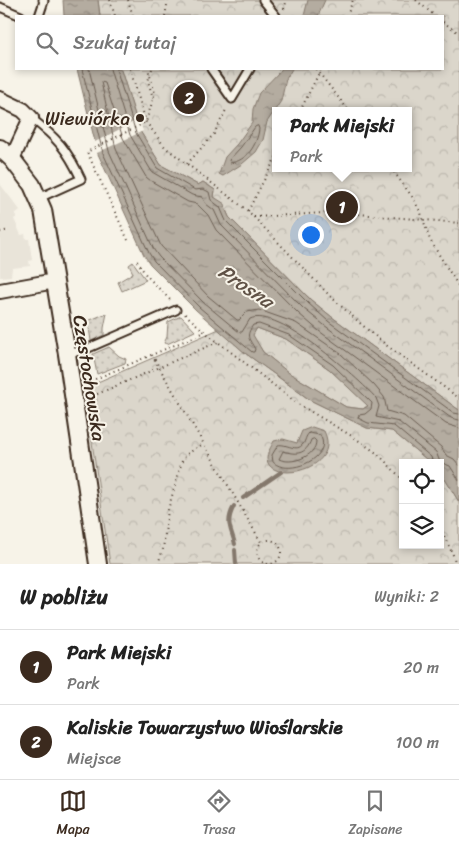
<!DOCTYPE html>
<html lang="pl">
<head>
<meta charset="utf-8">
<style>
  :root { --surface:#fff; --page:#f2f2f2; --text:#222; --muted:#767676; --line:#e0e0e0; --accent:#3b2a1e }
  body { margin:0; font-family:Sriracha,sans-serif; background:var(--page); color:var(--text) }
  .controls { position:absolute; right:15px; bottom:15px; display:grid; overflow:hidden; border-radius:0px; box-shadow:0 2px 8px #0003 }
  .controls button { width:45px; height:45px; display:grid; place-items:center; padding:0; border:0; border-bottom:1px solid var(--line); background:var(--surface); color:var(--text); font:25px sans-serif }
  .you { position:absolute; left:310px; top:234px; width:18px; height:18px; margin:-12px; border:4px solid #fff; border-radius:50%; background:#1a73e8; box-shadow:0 0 0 8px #1a73e833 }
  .badge { display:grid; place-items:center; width:32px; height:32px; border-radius:50%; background:var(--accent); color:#fff; font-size:16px; font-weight:700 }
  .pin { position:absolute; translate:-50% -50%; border:2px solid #fff; box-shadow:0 1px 5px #0006 }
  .popup { position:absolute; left:272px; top:107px; width:140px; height:65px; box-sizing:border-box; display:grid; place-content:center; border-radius:0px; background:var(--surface); filter:drop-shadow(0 1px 4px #0005); font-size:16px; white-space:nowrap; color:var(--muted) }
  .popup b { font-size:19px; color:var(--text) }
  .popup::after { content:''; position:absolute; left:50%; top:100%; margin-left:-10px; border:10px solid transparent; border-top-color:var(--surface) }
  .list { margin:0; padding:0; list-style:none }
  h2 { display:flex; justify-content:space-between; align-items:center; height:65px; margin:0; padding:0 20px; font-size:21px }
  h2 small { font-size:16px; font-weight:400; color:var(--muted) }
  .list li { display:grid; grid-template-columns:32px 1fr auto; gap:15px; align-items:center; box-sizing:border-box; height:75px; padding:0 20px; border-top:1px solid var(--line) }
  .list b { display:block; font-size:19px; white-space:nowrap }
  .list p { margin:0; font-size:16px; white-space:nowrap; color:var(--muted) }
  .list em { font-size:16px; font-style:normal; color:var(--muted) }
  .icon { flex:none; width:28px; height:28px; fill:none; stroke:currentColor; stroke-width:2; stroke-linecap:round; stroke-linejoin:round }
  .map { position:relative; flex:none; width:459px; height:564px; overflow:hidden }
  .search { position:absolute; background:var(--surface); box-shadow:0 2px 8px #0003; left:15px; right:15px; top:15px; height:55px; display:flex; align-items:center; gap:12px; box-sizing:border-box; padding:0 18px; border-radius:0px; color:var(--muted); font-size:19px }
  .sheet { height:215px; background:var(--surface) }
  nav { display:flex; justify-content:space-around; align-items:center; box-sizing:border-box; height:70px; border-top:1px solid var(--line); background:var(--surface); font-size:14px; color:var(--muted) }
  nav a { display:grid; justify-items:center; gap:2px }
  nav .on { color:var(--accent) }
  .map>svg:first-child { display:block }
  .built { fill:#e9e4d9 }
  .grass { fill:url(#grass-dots); stroke:#8b8074 }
  .park { fill:url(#park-crowns); stroke:#8b8074; fill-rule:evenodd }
  .water { fill:url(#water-ripples); stroke:#84786c; fill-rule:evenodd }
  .pier { fill:#f7f3e8 }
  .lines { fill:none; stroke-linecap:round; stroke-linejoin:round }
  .shore { stroke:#6b5e52; stroke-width:1 }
  .stream { stroke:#84786c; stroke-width:4 }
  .service-casing { stroke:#3b2a1e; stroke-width:11 }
  .minor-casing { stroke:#3b2a1e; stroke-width:18 }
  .tertiary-casing { stroke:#3b2a1e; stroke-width:20 }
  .path { stroke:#3b2a1e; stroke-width:2; stroke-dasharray:1 4; stroke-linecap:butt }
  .service { stroke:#f7f3e8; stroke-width:7 }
  .minor { stroke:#f7f3e8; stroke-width:14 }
  .tertiary { stroke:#f7f3e8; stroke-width:16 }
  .poi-dot { fill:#3b2a1e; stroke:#f7f3e8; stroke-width:2 }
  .labels { text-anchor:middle; stroke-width:4; stroke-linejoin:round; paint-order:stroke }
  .poi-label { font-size:19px; fill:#3b2a1e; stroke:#f7f3e8; text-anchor:end }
  .street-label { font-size:19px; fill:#3b2a1e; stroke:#f7f3e8 }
  .water-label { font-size:20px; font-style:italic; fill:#5f5145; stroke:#f7f3e8 }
</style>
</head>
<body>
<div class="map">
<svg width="459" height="564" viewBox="0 0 459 564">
  <defs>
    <pattern id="grass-dots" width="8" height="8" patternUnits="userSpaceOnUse" patternTransform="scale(1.25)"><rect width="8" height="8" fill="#dbd6cb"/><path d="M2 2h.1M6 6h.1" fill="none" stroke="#bdb8ae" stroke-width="1.8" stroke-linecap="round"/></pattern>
    <pattern id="park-crowns" width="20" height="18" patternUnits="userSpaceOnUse" patternTransform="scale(1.25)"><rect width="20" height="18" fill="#dbd6cb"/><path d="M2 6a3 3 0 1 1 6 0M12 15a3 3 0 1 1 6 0" fill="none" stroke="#bdb8ae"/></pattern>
    <pattern id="water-ripples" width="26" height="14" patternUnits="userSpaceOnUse" patternTransform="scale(1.25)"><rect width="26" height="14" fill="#b4aca0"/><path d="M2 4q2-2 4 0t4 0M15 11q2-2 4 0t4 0" fill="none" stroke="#948c82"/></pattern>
  </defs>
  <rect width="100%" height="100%" fill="#f7f3e8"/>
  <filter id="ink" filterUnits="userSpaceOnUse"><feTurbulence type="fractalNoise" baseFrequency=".02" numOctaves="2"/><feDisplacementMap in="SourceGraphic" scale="10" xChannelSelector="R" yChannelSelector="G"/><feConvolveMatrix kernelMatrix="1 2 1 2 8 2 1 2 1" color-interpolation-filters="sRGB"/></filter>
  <g filter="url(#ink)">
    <polygon class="built" points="0,184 20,210 15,214 17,217 14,219 21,235 25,234 26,239 29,239 32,260 29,261 30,266 12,268 11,276 0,277"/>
    <g class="grass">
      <polygon points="133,262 146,280 122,291 118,282 133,273 129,265"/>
      <polygon points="107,313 104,328 104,335 91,341 88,321"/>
      <polygon points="181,316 195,331 167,344 164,343 167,337 168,322"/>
      <polygon points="109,347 119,356 126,359 125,363 97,374 93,354"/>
    </g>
    <g class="park">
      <path d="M98 0H459V410L332 317 311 300 229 217 226 210 214 197 215 190 203 182 198 185 161 165 140 131 121 71 117 69H443V16H100ZM276 111H408V168H276Z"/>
      <polygon points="257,328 286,339 329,369 368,405 363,409 346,407 289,373 263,352 252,335"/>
      <polygon points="219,329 245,353 310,400 367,428 392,431 431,463 403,463 403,545 440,545 441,472 459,502 459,564 110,564 84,388"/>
    </g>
    <g class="water">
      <polygon points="63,0 98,0 100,16 64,16"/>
      <polygon points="308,0 325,0 318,16 304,16"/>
      <path d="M77 69H117L121 70 140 131 161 165 198 185 203 182 215 190 214 197 225 204 226 210 229 217 311 300 332 317 459 410V502L440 471V463H431L392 431 367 428 310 400 245 353 196 310 150 264 144 255 98 154ZM257 328 286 339 329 369 368 406 363 409 346 407 289 373 263 352 253 335Z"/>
      <polygon points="282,69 292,69 286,79 281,101 267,122 263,140 256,152 242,164 223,176 219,174 225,157 237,144 252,123 253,109 259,93"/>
      <path d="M312 427 324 431C343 470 269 485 267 459 267 453 271 447 274 441L283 439 297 443 302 431Z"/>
    </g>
    <polygon class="pier" points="139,119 143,131 95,154 93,143"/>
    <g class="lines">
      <g class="shore">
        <path d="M82 69 103 153 149 253 154 261 199 307 252 352H254L255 349C249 338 245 337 253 325L259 324 289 335 333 365 372 403 371 409 365 414 359 415 358 418 368 423 394 426 431 457 433 463"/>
        <path d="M89 69 109 151 154 250 159 257 203 302 239 332H242L250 319C278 306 358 378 376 398L379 406 376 417 399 422 436 452 440 462 450 466 459 480"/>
        <polyline points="110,69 130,135 152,172 192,195 202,197 206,204 214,210 221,225 303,308 324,325 451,418 459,420"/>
        <polyline points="116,69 136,133 157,168 195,190 203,189 209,192 211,200 220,207 226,221 308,303 328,321 454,413 459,414"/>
        <path d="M258 126 259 129C257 145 247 161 230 163L229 160 241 147 255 127Z"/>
        <polyline points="459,428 446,424 319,331 298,313 216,230 208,215 197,204 188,202 151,181 146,177 123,138 105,83 101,82 116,149 161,246 208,296 237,320 239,320 247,312 259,310 296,323 341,354 374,385 384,397 387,411 404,416 441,447 446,455 454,459 459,465"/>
        <path d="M309 433 320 435C334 458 288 477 273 462L272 455 278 445C286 443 297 453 303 444 306 440 305 437 309 433Z"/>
        <path d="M314 439 316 441C316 457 291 465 279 459L283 451C296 455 306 455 311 440Z"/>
      </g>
      <g class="stream">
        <polyline points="243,498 281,472"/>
        <path d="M234 506C225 523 231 528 235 544"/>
        <polyline points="235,550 236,564"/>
      </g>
      <defs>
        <g id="service">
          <polyline points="263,0 276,16"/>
          <polyline points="0,7 21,16"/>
          <polyline points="39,16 44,1 43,0"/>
          <polyline points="211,69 232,99 250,69"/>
          <path d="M31 118C57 138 67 149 81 179L39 198"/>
          <polyline points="67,354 84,350 176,310"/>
        </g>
        <g id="minor">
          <polyline points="0,99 23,110 31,118 12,159"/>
          <polyline points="0,291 55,281"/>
        </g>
        <polyline id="tertiary" points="0,148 12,159 32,185 43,210 67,354 98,564"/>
      </defs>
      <use href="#service" class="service-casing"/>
      <use href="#minor" class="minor-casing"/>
      <use href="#tertiary" class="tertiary-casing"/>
      <g class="path">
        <polyline points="110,0 115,16"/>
        <polyline points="128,0 133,16"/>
        <polyline points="416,0 435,16"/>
        <polyline points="284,9 287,0"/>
        <polyline points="165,16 168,0"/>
        <polyline points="347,16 353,0"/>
        <polyline points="443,22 459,33"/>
        <polyline points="130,69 146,122 165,147 248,211 330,296 361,324 386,345 459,398"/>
        <polyline points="152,69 148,81 153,98"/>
        <polyline points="316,69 349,111"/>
        <polyline points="300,111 321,69"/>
        <polyline points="187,164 214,134 227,108"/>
        <polyline points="391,168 413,198 421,213 430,240 459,287"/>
        <polyline points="248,211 276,157"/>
        <polyline points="254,217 325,213 358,214 459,223"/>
        <polyline points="0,232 9,230"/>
        <polyline points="128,240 87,152 146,122 155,93 148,69"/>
        <polyline points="137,261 146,275 172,302"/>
        <polyline points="185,314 205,332 298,404 355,438 378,454 403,480"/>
        <polyline points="152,355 261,542"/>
        <polyline points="86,383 205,332"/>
        <polyline points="88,398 218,342"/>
        <polyline points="440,527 454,557 455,564"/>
        <circle cx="269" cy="552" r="12"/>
        <polyline points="158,564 163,549 168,510 182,461 187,454 203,444"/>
      </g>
      <use href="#service" class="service"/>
      <use href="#minor" class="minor"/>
      <use href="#tertiary" class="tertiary"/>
    </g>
  </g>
  <circle class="poi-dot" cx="140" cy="118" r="5"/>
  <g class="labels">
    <g class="poi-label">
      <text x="130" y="125">Wiewiórka</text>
    </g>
    <g class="street-label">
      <text transform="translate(90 378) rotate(81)" y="7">Częstochowska</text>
    </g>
    <g class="water-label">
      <text transform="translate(246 286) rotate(34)" y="7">Prosna</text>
    </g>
  </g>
</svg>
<div class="controls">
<button><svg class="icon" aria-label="locate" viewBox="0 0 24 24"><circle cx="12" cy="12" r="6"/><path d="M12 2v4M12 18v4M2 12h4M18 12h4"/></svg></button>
<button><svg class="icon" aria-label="layers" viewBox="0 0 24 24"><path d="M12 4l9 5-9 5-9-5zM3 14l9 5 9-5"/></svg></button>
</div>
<div class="you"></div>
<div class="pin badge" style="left:342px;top:207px">1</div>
<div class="popup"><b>Park Miejski</b>Park</div>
<div class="pin badge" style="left:189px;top:98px">2</div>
<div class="search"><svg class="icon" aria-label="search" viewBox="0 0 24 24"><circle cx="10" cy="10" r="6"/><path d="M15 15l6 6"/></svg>Szukaj tutaj</div>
</div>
<section class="sheet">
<h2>W pobliżu<small>Wyniki: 2</small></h2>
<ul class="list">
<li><span class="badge">1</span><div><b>Park Miejski</b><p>Park</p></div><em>20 m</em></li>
<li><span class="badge">2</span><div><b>Kaliskie Towarzystwo Wioślarskie</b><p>Miejsce</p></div><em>100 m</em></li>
</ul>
</section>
<nav>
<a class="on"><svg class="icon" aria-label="map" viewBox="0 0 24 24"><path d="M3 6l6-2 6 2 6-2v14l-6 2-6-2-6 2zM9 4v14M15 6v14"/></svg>Mapa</a>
<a><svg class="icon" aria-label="directions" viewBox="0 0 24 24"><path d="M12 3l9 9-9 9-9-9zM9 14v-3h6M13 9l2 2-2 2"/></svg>Trasa</a>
<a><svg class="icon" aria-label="saved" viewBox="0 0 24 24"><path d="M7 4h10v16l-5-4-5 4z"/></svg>Zapisane</a>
</nav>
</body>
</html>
